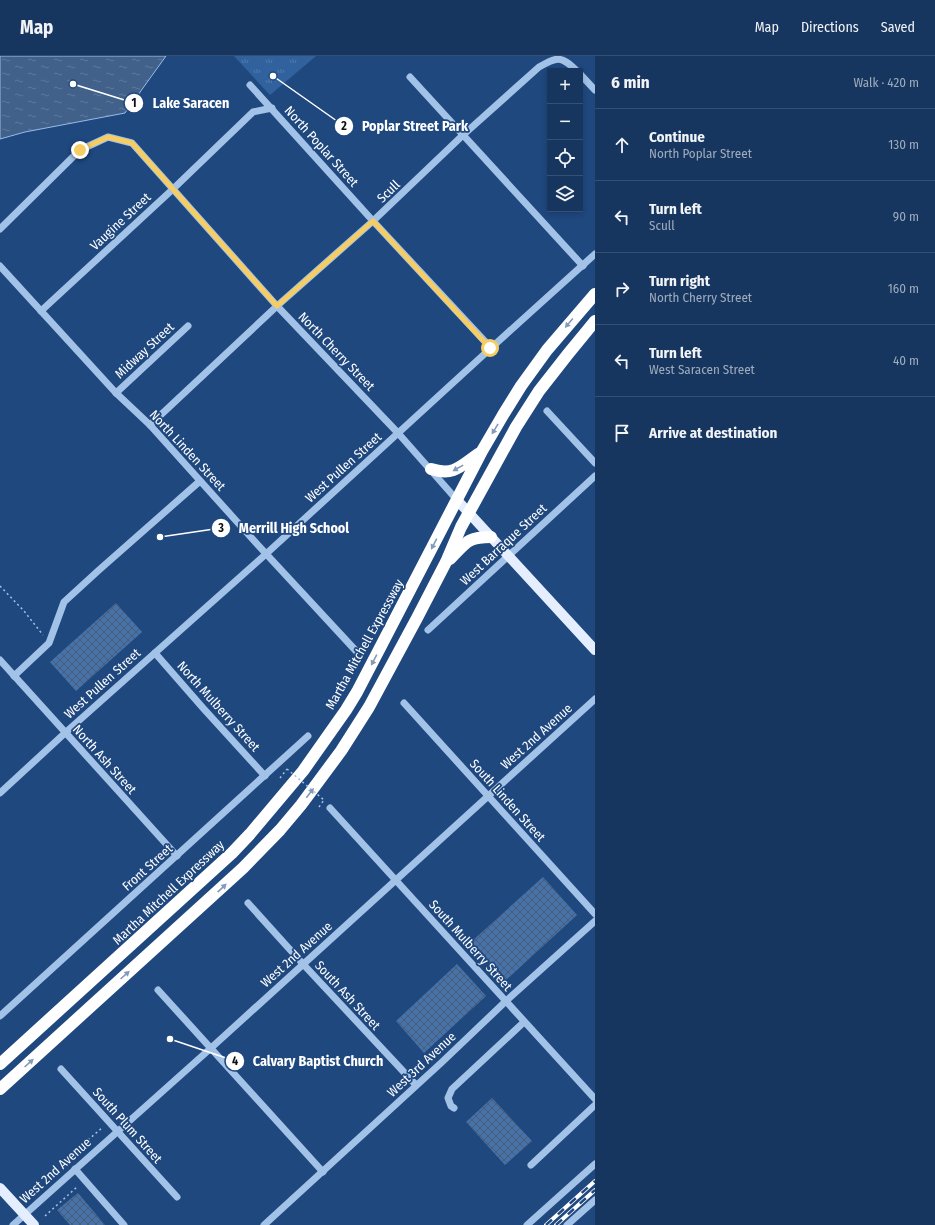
<!DOCTYPE html>
<html lang="en">
<head>
<meta charset="utf-8">
<style>
  :root { --surface:#17365f; --page:#203e65; --text:#f1f3f6; --muted:#9eabbd; --line:#365074 }
  body { margin:0; font-family:"Fira Sans Condensed",sans-serif; background:var(--page); color:var(--text) }
  .controls { position:absolute; right:12px; top:12px; display:grid; overflow:hidden; border-radius:0px; box-shadow:0 2px 6px #0003 }
  .controls button { width:36px; height:36px; display:grid; place-items:center; padding:0; border:0; border-bottom:1px solid var(--line); background:var(--surface); color:var(--text); font:20px sans-serif }
  .stop { position:absolute; width:12px; height:12px; margin:-9px; border:3px solid #f6cd62; border-radius:50%; background:#fff }
  .stop.end { background:#f6cd62; border-color:#fff; box-shadow:0 1px 4px #0008 }
  .list { margin:0; padding:0; list-style:none }
  h2 { display:flex; justify-content:space-between; align-items:center; height:52px; margin:0; padding:0 16px; font-size:17px }
  h2 small { font-size:13px; font-weight:400; color:var(--muted) }
  .list li { display:grid; grid-template-columns:26px 1fr auto; gap:12px; align-items:center; box-sizing:border-box; height:72px; padding:0 16px; border-top:1px solid var(--line) }
  .list b { display:block; font-size:15px; white-space:nowrap }
  .list p { margin:0; font-size:13px; white-space:nowrap; color:var(--muted) }
  .list em { font-size:13px; font-style:normal; color:var(--muted) }
  .icon { flex:none; width:22px; height:22px; fill:none; stroke:currentColor; stroke-width:2; stroke-linecap:round; stroke-linejoin:round }
  .map { position:relative; flex:none; width:595px; height:1169px; overflow:hidden }
  header { display:flex; align-items:center; gap:24px; box-sizing:border-box; height:56px; padding:0 20px; background:var(--surface); border-bottom:1px solid var(--line) }
  header strong { font-size:19px }
  nav { display:flex; gap:22px; margin-inline-start:auto; font-size:14px }
  main { display:flex }
  aside { flex:1; background:var(--surface) }
  .map>svg:first-child { display:block }
  .grass { fill:url(#grass-tufts) }
  .water { fill:url(#water-ripples); stroke:#96bcea }
  .building { fill:url(#building-cross-hatch) }
  .lines { fill:none; stroke-linecap:round; stroke-linejoin:round }
  .path { stroke:#a3c2e8; stroke-width:1.5; stroke-dasharray:2 3; stroke-linecap:butt }
  .minor { stroke:#a3c2e8; stroke-width:7 }
  .major { stroke:#e5eefe; stroke-width:10 }
  .highway { stroke:#fff; stroke-width:12 }
  .rail-casing { stroke:#fff; stroke-width:4 }
  .rail { stroke:#1f487f; stroke-width:2.5; stroke-dasharray:8; stroke-linecap:butt }
  .path-bridge { stroke:#a3c2e8; stroke-width:1.5; stroke-dasharray:2 3; stroke-linecap:butt }
  .oneway { fill:#849ab9 }
  .route { stroke:#f6cd62; stroke-width:5 }
  .labels { text-anchor:middle; stroke-width:3.5; stroke-linejoin:round; paint-order:stroke }
  .street-label { font-size:13px; fill:#fff; stroke:#1f487f }
  .leader { fill:none; stroke:#fff; stroke-width:1.5 }
  .callout-dot { fill:#fff; stroke:#1f487f; stroke-width:1.5 }
  .mark-label { font-size:12px; text-anchor:middle; font-weight:bold; fill:#111 }
  .callout-label { font-size:14px; text-anchor:middle; font-weight:bold; fill:#fff; stroke:#1f487f; stroke-width:3.5; stroke-linejoin:round; paint-order:stroke }
</style>
</head>
<body>
<header>
<strong>Map</strong>
<nav><a>Map</a><a>Directions</a><a>Saved</a></nav>
</header>
<main>
<div class="map">
<svg width="595" height="1169" viewBox="0 0 595 1169">
  <defs>
    <pattern id="grass-tufts" width="24" height="20" patternUnits="userSpaceOnUse"><rect width="24" height="20" fill="#31629d"/><path d="M3 7l-1-3M5 7V3M7 7l1-3M15 17l-1-3M17 17v-4M19 17l1-3" fill="none" stroke="#507aac"/></pattern>
    <pattern id="water-ripples" width="26" height="14" patternUnits="userSpaceOnUse"><rect width="26" height="14" fill="#42618a"/><path d="M2 4q2-2 4 0t4 0M15 11q2-2 4 0t4 0" fill="none" stroke="#5e799c"/></pattern>
    <pattern id="building-cross-hatch" width="8" height="8" patternUnits="userSpaceOnUse"><rect width="8" height="8" fill="#4772a9"/><path d="M0 0l8 8M0 8l8-8" fill="none" stroke="#4a5d76"/></pattern>
  </defs>
  <rect width="100%" height="100%" fill="#1f487f"/>
  <polygon class="grass" points="234,0 316,0 270,39"/>
  <polygon class="water" points="0,0 166,0 125,57 25,76 0,83"/>
  <g class="building">
    <polygon points="116,547 142,576 76,635 50,606"/>
    <polygon points="543,821 577,859 506,924 471,886"/>
    <polygon points="457,908 486,940 424,997 396,965"/>
    <polygon points="492,1042 532,1085 505,1109 466,1066"/>
    <polygon points="78,1137 105,1169 70,1169 57,1154"/>
  </g>
  <g class="lines">
    <g class="path">
      <polyline points="0,530 24,555 43,579"/>
      <polyline points="280,722 287,713"/>
      <polyline points="319,751 324,744"/>
      <polyline points="73,1097 103,1071"/>
      <polyline points="45,1160 78,1130"/>
    </g>
    <g class="minor">
      <polyline points="580,18 595,34"/>
      <polyline points="410,21 583,210"/>
      <polyline points="250,29 373,165 491,292"/>
      <polyline points="0,173 80,94 108,81 132,87 277,250 398,377 457,444"/>
      <polyline points="0,210 116,337 150,369 257,488 357,596"/>
      <polyline points="41,255 173,133 253,56 272,52"/>
      <polyline points="116,337 188,270"/>
      <polyline points="547,355 595,407"/>
      <path d="M150 369 277 250 373 165 462 80 539 11C558 0 561 0 577 15"/>
      <polyline points="428,574 595,420"/>
      <polyline points="155,597 203,652 265,720"/>
      <polyline points="0,604 177,800"/>
      <polyline points="14,620 49,587 64,546 99,514 200,425"/>
      <polyline points="404,647 595,858"/>
      <polyline points="0,737 65,677 266,498 491,292 595,198"/>
      <polyline points="330,752 595,1043"/>
      <polyline points="248,847 303,908 416,1029"/>
      <polyline points="158,934 323,1116"/>
      <polyline points="0,960 308,680"/>
      <polyline points="61,1013 177,1141"/>
      <polyline points="454,1052 451,1050 448,1042 452,1033 524,966"/>
      <polyline points="531,1109 595,1049"/>
      <polyline points="75,1113 124,1169"/>
      <polyline points="13,1169 211,992 595,643"/>
      <polyline points="264,1169 441,1007 506,945 595,865"/>
      <polyline points="527,1169 595,1108"/>
      <polyline points="567,1169 595,1144"/>
    </g>
    <g class="major">
      <polyline points="457,444 595,594"/>
      <polyline points="0,1132 34,1169"/>
    </g>
    <g class="highway">
      <path d="M431 413C453 420 460 411 478 398"/>
      <path d="M450 503C466 487 467 481 491 481"/>
      <polyline points="0,1008 232,797 250,778 303,715 346,654 357,636 382,588 482,395 503,359 521,330 547,294 595,238"/>
      <polyline points="0,1033 243,812 280,774 301,749 341,695 369,651 417,562 446,506 461,471 516,371 539,335 568,298 595,265"/>
    </g>
    <defs>
      <g id="rail">
        <polyline points="546,1169 595,1125"/>
        <polyline points="556,1169 595,1134"/>
      </g>
    </defs>
    <use href="#rail" class="rail-casing"/>
    <use href="#rail" class="rail"/>
    <polyline class="path-bridge" points="287,713 324,744"/>
  </g>
  <defs><path id="oneway-solid" d="M-6-.8H1V-3.2L6.5 0L1 3.2V.8H-6Z"/></defs>
  <g class="oneway">
    <use href="#oneway-solid" transform="translate(569 267) rotate(130)"/>
    <use href="#oneway-solid" transform="translate(495 373) rotate(121)"/>
    <use href="#oneway-solid" transform="translate(458 412) rotate(151)"/>
    <use href="#oneway-solid" transform="translate(434 488) rotate(117)"/>
    <use href="#oneway-solid" transform="translate(374 604) rotate(118)"/>
    <use href="#oneway-solid" transform="translate(310 737) rotate(-52)"/>
    <use href="#oneway-solid" transform="translate(222 832) rotate(-43)"/>
    <use href="#oneway-solid" transform="translate(125 919) rotate(-42)"/>
    <use href="#oneway-solid" transform="translate(29 1007) rotate(-42)"/>
  </g>
  <g class="lines">
    <polyline class="route" points="80,94 108,81 132,87 277,250 373,165 490,292"/>
  </g>
  <g class="labels">
    <g class="street-label">
      <text transform="translate(322 90) rotate(48)" y="5">North Poplar Street</text>
      <text transform="translate(388 135) rotate(-44)" y="5">Scull</text>
      <text transform="translate(120 165) rotate(-43)" y="5">Vaugine Street</text>
      <text transform="translate(144 294) rotate(-43)" y="5">Midway Street</text>
      <text transform="translate(337 295) rotate(46)" y="5">North Cherry Street</text>
      <text transform="translate(188 394) rotate(47)" y="5">North Linden Street</text>
      <text transform="translate(343 411) rotate(-42)" y="5">West Pullen Street</text>
      <text transform="translate(503 488) rotate(-43)" y="5">West Barraque Street</text>
      <text transform="translate(364 588) rotate(-61)" y="5">Martha Mitchell Expressway</text>
      <text transform="translate(102 627) rotate(-42)" y="5">West Pullen Street</text>
      <text transform="translate(219 650) rotate(48)" y="5">North Mulberry Street</text>
      <text transform="translate(536 680) rotate(-42)" y="5">West 2nd Avenue</text>
      <text transform="translate(105 703) rotate(48)" y="5">North Ash Street</text>
      <text transform="translate(508 744) rotate(48)" y="5">South Linden Street</text>
      <text transform="translate(147 811) rotate(-42)" y="5">Front Street</text>
      <text transform="translate(168 836) rotate(-43)" y="5">Martha Mitchell Expressway</text>
      <text transform="translate(471 889) rotate(48)" y="5">South Mulberry Street</text>
      <text transform="translate(296 898) rotate(-42)" y="5">West 2nd Avenue</text>
      <text transform="translate(348 939) rotate(47)" y="5">South Ash Street</text>
      <text transform="translate(421 1008) rotate(-43)" y="5">West 3rd Avenue</text>
      <text transform="translate(128 1069) rotate(48)" y="5">South Plum Street</text>
      <text transform="translate(55 1114) rotate(-42)" y="5">West 2nd Avenue</text>
    </g>
  </g>
  <path class="leader" d="M73 28L134 47M273 20L344 70M160 481L221 472M170 983L235 1005"/>
  <g class="callout-dot">
    <circle cx="73" cy="28" r="4"/>
    <circle cx="273" cy="20" r="4"/>
    <circle cx="160" cy="481" r="4"/>
    <circle cx="170" cy="983" r="4"/>
    <circle cx="134" cy="47" r="10"/>
    <circle cx="344" cy="70" r="10"/>
    <circle cx="221" cy="472" r="10"/>
    <circle cx="235" cy="1005" r="10"/>
  </g>
  <g class="mark-label">
    <text x="134" y="51">1</text>
    <text x="344" y="74">2</text>
    <text x="221" y="476">3</text>
    <text x="235" y="1009">4</text>
  </g>
  <g class="callout-label">
    <text x="191" y="52">Lake Saracen</text>
    <text x="415" y="75">Poplar Street Park</text>
    <text x="294" y="477">Merrill High School</text>
    <text x="318" y="1010">Calvary Baptist Church</text>
  </g>
</svg>
<div class="controls">
<button>+</button>
<button>−</button>
<button><svg class="icon" aria-label="locate" viewBox="0 0 24 24"><circle cx="12" cy="12" r="6"/><path d="M12 2v4M12 18v4M2 12h4M18 12h4"/></svg></button>
<button><svg class="icon" aria-label="layers" viewBox="0 0 24 24"><path d="M12 4l9 5-9 5-9-5zM3 14l9 5 9-5"/></svg></button>
</div>
<div class="stop" style="left:490px;top:292px"></div>
<div class="stop end" style="left:80px;top:94px"></div>
</div>
<aside>
<h2>6 min<small>Walk · 420 m</small></h2>
<ul class="list">
<li><svg class="icon" aria-label="ahead" viewBox="0 0 24 24"><path d="M12 20V5M6 11l6-6 6 6"/></svg><div><b>Continue</b><p>North Poplar Street</p></div><em>130 m</em></li>
<li><svg class="icon" aria-label="left" viewBox="0 0 24 24"><path d="M17 20v-9H6M10 6l-5 5 5 5"/></svg><div><b>Turn left</b><p>Scull</p></div><em>90 m</em></li>
<li><svg class="icon" aria-label="right" viewBox="0 0 24 24"><path d="M7 20v-9h11M14 6l5 5-5 5"/></svg><div><b>Turn right</b><p>North Cherry Street</p></div><em>160 m</em></li>
<li><svg class="icon" aria-label="left" viewBox="0 0 24 24"><path d="M17 20v-9H6M10 6l-5 5 5 5"/></svg><div><b>Turn left</b><p>West Saracen Street</p></div><em>40 m</em></li>
<li><svg class="icon" aria-label="arrive" viewBox="0 0 24 24"><path d="M6 21V4h12l-3 4 3 4H6"/></svg><div><b>Arrive at destination</b></div></li>
</ul>
</aside>
</main>
</body>
</html>
